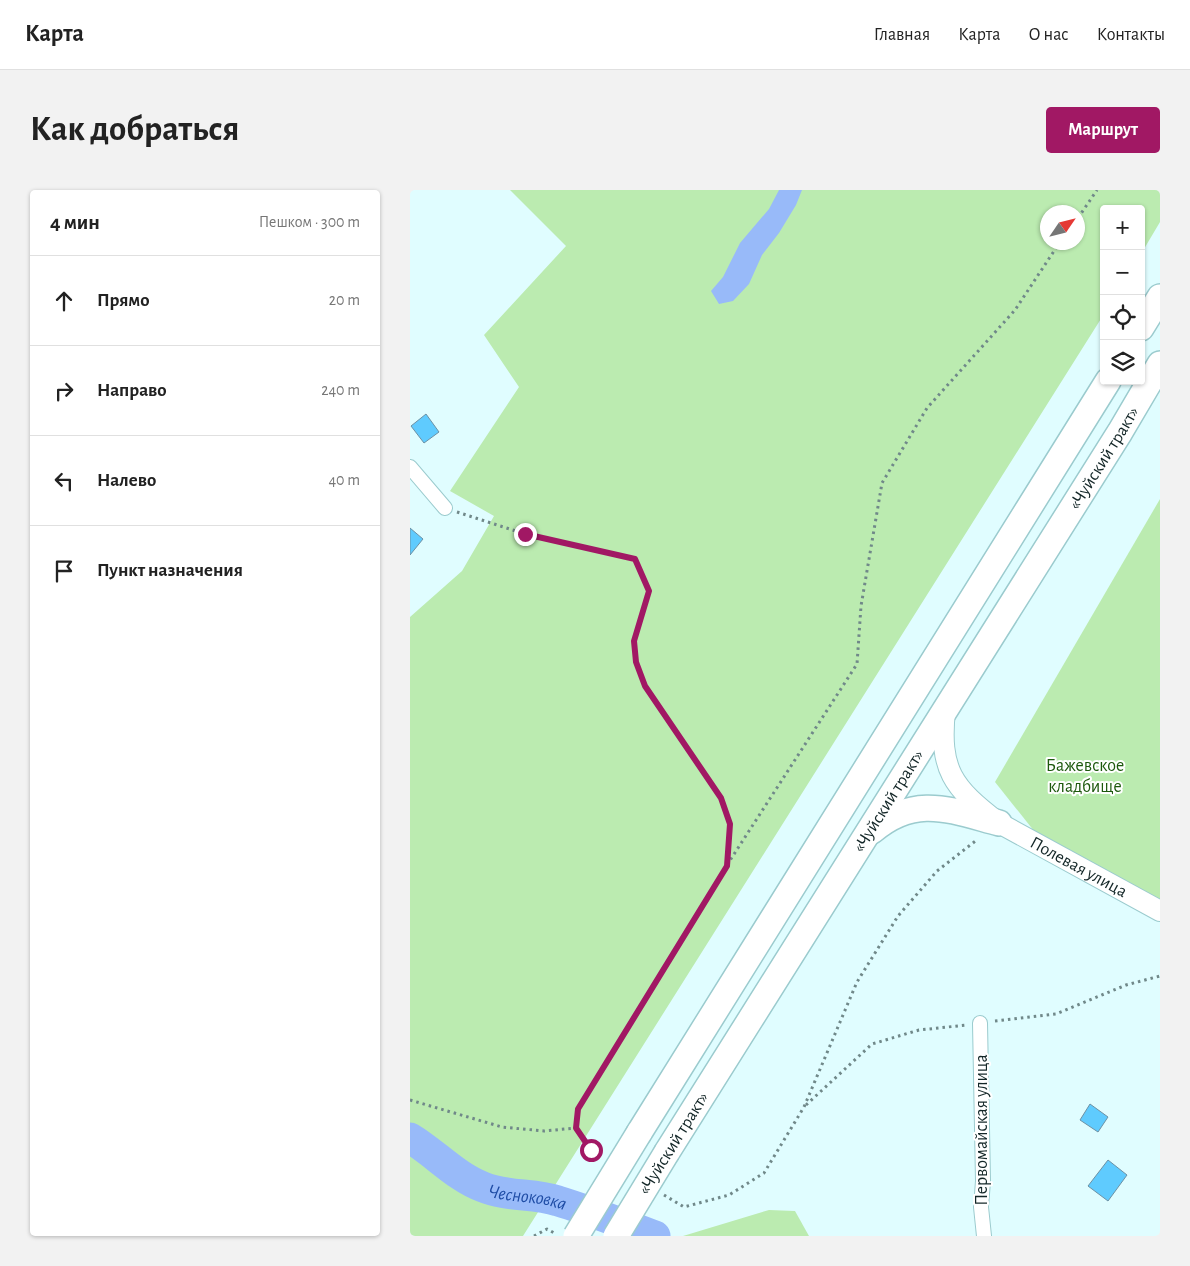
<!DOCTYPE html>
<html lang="ru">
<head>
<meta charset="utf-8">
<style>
  :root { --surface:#fff; --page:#f2f2f2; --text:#222; --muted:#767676; --line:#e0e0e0; --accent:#a11864 }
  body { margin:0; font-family:"Alegreya Sans",sans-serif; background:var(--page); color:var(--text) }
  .controls { position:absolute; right:15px; top:15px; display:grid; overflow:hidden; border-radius:5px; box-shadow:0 1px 4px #0004 }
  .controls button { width:45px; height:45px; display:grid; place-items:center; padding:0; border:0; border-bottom:1px solid var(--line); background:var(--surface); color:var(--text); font:25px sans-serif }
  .compass { position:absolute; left:630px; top:15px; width:45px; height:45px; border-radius:50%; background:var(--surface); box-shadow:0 1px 4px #0004; rotate:55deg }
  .stop { position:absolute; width:15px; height:15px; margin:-11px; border:4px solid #a11864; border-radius:50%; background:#fff }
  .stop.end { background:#a11864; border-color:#fff; box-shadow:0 1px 5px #0008 }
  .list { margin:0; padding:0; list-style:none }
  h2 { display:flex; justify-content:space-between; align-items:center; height:65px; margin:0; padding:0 20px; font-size:21px }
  h2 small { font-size:16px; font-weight:400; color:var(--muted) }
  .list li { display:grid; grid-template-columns:32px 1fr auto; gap:15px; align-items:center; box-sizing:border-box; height:90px; padding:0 20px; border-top:1px solid var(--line) }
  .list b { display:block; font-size:19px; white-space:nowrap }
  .list em { font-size:16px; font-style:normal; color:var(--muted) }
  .icon { flex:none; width:28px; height:28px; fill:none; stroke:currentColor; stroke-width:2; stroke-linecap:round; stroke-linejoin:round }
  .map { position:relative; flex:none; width:750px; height:1046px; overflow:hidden; border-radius:5px }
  header { display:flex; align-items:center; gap:30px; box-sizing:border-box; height:70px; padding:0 25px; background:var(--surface); border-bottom:1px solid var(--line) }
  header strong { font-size:24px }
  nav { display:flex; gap:28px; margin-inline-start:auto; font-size:18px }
  .intro { display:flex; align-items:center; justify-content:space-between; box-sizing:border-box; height:120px; padding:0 30px }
  h1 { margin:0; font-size:35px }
  .button { padding:12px 22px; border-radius:5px; background:var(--accent); color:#fff; font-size:18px; font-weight:700 }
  main { display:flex; gap:30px; padding:0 30px }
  aside { flex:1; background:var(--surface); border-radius:5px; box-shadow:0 1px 4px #0004 }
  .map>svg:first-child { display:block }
  .green { fill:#bbebb0; fill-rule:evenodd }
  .water { fill:#98baf9 }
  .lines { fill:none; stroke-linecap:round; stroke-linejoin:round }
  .river { stroke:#98baf9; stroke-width:31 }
  .building { fill:#5fcbfe; stroke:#6d91a4 }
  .street-casing { stroke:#9bcbce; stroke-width:16 }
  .secondary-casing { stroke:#9bcbce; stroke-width:22 }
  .highway-casing { stroke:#9bcbce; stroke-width:28 }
  .path { stroke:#708889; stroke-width:3; stroke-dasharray:2.5 4; stroke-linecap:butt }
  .street { stroke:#fff; stroke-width:14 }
  .secondary { stroke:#fff; stroke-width:20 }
  .highway { stroke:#fff; stroke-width:25 }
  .highway-bridge-casing { stroke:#9bcbce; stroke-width:28; stroke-linecap:butt }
  .highway-bridge { stroke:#fff; stroke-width:25 }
  .route { stroke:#a11864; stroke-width:6 }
  .labels { text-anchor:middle; stroke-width:4; stroke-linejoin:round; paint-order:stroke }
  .street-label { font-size:18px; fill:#132627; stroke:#fff }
  .park-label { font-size:18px; fill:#1d590d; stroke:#fff }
  .water-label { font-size:19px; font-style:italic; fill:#1e4ca5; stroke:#fff }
</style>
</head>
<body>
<header>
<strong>Карта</strong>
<nav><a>Главная</a><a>Карта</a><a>О нас</a><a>Контакты</a></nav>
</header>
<div class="intro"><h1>Как добраться</h1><a class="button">Маршрут</a></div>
<main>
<aside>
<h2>4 мин<small>Пешком · 300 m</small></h2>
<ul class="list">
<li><svg class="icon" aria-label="ahead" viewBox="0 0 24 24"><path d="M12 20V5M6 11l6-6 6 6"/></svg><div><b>Прямо</b></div><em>20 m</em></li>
<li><svg class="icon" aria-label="right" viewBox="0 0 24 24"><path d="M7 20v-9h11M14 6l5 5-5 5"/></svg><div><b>Направо</b></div><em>240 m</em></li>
<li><svg class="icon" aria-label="left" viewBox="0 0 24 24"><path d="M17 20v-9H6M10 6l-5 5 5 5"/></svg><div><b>Налево</b></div><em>40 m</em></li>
<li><svg class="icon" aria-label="arrive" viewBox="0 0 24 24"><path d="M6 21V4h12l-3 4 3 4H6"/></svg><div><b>Пункт назначения</b></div></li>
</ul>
</aside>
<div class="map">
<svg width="750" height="1046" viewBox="0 0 750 1046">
  <rect width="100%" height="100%" fill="#e0fdff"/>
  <g class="green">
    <path d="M100 0H750V32L731 64V19H694V124L113 1046H0V427L52 381 84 326 40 301 109 197 74 145 156 56ZM638 22H668V52H638Z"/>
    <polygon points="750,309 750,713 628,646 585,592"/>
    <polygon points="359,1020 385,1021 399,1046 273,1046"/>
  </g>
  <polygon class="water" points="369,0 392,0 386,15 369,43 352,65 339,94 323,111 309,114 301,101 313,87 330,53 359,19"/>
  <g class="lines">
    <path class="river" id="s1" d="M0 948C25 963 46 987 73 997 97 1007 124 1003 148 1011 181 1021 213 1034 245 1046"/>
  </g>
  <g class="building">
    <polygon points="16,224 29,242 14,253 1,236"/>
    <polygon points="0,338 13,349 0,365"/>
    <polygon points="680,914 698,927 688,942 670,930"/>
    <polygon points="698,970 717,985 698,1011 678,996"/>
  </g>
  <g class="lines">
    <defs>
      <g id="street">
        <polyline points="0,277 35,318"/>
        <polyline points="570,833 573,991 571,1017 574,1046"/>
      </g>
      <g id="secondary">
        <path id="s2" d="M535 520C529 580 542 597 589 633L750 721"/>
      </g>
      <g id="highway">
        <polyline points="731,138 750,107"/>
        <path d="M462 641C505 604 540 620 589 633"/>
        <polyline points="229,943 698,191"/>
        <path id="s3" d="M257 962 710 242 750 174"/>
      </g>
    </defs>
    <use href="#street" class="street-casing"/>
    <use href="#secondary" class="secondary-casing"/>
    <use href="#highway" class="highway-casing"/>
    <g class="path">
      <polyline points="668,28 687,0"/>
      <polyline points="47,322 115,344 225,369 239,401 224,451 226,472 235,496 311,608 320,634 317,676 168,919 166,938 181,960 191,966"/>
      <polyline points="317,675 447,474 451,416 472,293 517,218 605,120 650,52"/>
      <polyline points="585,831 646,824 716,795 750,786"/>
      <polyline points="0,910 92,937 134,941 166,938"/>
      <polyline points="396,915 462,854 509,840 557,835"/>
      <polyline points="254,1005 274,1017 319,1005 354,983 394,917 447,792 488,726 527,681 568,649"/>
      <polyline points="124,1046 137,1039 146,1044"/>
    </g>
    <use href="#street" class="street"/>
    <use href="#secondary" class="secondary"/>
    <use href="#highway" class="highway"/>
    <defs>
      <g id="highway-bridge">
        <polyline points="166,1046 229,943"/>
        <polyline points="206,1046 257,962"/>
      </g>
    </defs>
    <use href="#highway-bridge" class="highway-bridge-casing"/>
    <use href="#highway-bridge" class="highway-bridge"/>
  </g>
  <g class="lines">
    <polyline class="route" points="115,344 225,369 239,401 224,451 226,472 235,496 311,608 320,634 317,676 168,919 166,938 181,960"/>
  </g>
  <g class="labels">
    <g class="street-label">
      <text dy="6" stroke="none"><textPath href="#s3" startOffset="820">«Чуйский тракт»</textPath></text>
      <text dy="6" stroke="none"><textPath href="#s3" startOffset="415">«Чуйский тракт»</textPath></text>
      <text dy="6" stroke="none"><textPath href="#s2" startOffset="225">Полевая улица</textPath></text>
      <text transform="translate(571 940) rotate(-90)" y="6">Первомайская улица</text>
      <text transform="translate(263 953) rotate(-58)" y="6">«Чуйский тракт»</text>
    </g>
    <g class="park-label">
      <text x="675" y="581">Бажевское<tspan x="675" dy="21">кладбище</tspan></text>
    </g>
    <g class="water-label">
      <text dy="7" stroke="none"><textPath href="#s1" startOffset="134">Чесноковка</textPath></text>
    </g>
  </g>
</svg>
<div class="controls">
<button>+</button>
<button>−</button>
<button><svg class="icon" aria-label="locate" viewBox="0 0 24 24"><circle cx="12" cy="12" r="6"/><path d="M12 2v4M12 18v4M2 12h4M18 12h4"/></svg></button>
<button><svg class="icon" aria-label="layers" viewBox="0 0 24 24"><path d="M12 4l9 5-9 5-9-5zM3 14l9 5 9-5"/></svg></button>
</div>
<svg class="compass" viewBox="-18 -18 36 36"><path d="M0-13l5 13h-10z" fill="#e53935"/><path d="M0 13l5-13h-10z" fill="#767676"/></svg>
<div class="stop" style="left:181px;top:960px"></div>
<div class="stop end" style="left:115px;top:344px"></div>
</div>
</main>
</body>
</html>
